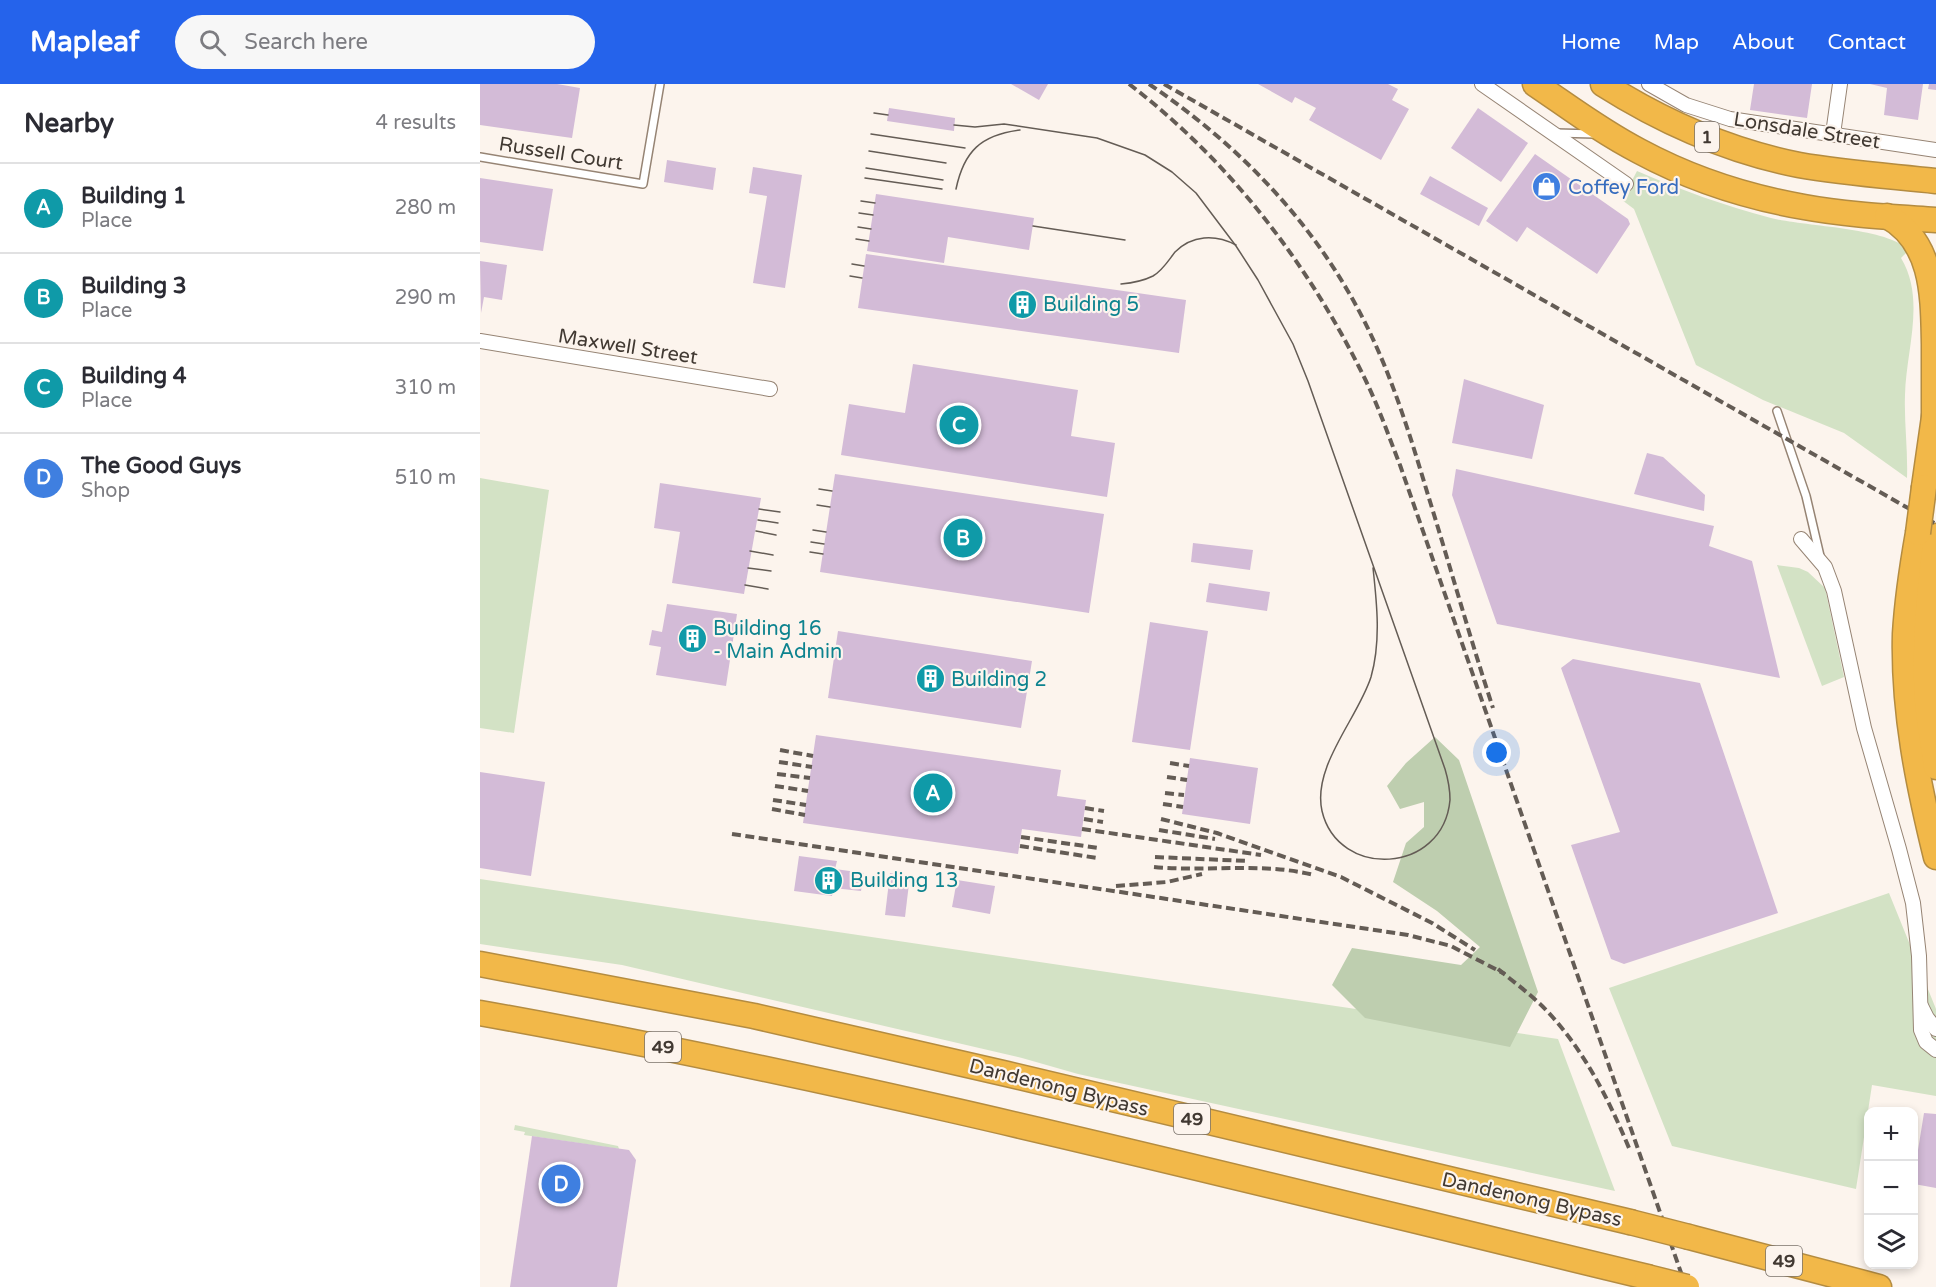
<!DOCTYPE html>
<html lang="en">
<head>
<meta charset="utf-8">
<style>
  :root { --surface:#fff; --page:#f7f7f7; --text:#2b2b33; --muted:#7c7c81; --line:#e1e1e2; --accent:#2563eb }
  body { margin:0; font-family:"Varela Round",sans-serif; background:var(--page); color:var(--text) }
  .controls { position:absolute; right:18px; bottom:18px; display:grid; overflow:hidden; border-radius:12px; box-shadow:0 3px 9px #0003 }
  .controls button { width:54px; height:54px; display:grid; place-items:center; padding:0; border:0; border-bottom:2px solid var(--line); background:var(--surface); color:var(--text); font:30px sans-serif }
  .you { position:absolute; left:1017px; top:669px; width:21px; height:21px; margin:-15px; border:4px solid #fff; border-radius:50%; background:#1a73e8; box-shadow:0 0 0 9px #1a73e833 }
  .badge { display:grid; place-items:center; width:39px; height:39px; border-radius:50%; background:var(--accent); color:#fff; font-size:20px; font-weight:700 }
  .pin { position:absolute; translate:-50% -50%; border:3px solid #fff; box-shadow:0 2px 6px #0006 }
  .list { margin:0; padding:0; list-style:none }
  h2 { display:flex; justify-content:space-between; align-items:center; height:78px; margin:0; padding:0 24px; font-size:26px }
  h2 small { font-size:20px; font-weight:400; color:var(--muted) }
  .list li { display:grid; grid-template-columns:39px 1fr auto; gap:18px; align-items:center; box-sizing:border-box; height:90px; padding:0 24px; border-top:2px solid var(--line) }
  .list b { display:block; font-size:22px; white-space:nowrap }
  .list p { margin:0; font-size:20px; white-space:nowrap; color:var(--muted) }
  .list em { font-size:20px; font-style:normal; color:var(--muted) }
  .icon { flex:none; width:33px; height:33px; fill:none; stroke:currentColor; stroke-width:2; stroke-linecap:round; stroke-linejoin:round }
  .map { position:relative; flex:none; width:1456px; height:1203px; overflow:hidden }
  header { display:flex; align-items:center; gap:36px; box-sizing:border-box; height:84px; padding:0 30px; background:var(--accent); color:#fff }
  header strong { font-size:28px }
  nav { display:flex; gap:33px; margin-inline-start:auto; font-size:21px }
  .search { width:420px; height:54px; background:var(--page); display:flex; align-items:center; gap:15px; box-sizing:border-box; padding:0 21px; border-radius:33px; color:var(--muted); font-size:22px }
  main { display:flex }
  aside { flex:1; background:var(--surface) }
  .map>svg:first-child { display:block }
  .green { fill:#d3e2c5 }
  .forest { fill:#beceaf }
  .building { fill:#d3bbd7 }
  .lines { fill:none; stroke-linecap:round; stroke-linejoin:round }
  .lane-casing { stroke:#968474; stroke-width:10 }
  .street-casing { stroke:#968474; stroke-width:16 }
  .highway-casing { stroke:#b48c41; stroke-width:27 }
  .lane { stroke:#fff; stroke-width:7 }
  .street { stroke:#fff; stroke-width:14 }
  .highway { stroke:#f2b849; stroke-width:24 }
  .tram { stroke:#645c55; stroke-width:1.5 }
  .rail { stroke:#645c55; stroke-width:4; stroke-dasharray:9 4.5; stroke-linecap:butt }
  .highway-bridge-casing { stroke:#b48c41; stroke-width:27; stroke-linecap:butt }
  .highway-bridge { stroke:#f2b849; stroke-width:24 }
  .labels { text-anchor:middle; stroke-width:4.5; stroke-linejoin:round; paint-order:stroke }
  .shield { fill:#fcf4ed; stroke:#79716a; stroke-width:1.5 }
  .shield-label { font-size:18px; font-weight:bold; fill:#413932 }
  .street-label { font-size:20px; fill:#413932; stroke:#fcf4ed }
  .shop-label { font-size:20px; fill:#366cbe; stroke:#fcf4ed; text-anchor:start }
  .culture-label { font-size:20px; fill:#0d838f; stroke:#fcf4ed; text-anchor:start }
</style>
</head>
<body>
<header>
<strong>Mapleaf</strong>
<div class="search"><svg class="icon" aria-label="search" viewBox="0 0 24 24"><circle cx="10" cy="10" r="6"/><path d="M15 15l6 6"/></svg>Search here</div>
<nav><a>Home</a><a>Map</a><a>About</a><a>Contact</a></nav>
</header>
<main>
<aside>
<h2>Nearby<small>4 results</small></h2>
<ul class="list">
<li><span class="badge" style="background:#0f9aa8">A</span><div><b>Building 1</b><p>Place</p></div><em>280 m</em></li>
<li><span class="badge" style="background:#0f9aa8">B</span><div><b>Building 3</b><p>Place</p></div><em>290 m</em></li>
<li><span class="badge" style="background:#0f9aa8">C</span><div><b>Building 4</b><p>Place</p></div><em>310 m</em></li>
<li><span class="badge" style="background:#3f7fe0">D</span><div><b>The Good Guys</b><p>Shop</p></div><em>510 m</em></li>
</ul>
</aside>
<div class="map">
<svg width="1456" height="1203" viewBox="0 0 1456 1203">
  <rect width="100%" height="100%" fill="#fcf4ed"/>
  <g class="green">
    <path d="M1157 87C1201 106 1245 122 1291 134 1326 143 1405 143 1429 166L1421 174C1446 215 1426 266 1425 311 1424 338 1428 366 1427 394L1364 349 1283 316 1216 281 1154 125 1142 116Z"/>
    <polygon points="0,394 69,406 34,649 0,644"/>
    <polygon points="1297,481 1319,484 1328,488 1345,504 1364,593 1342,602"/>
    <polygon points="0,795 1078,955 1135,1107 598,990 542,974 142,881 0,860"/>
    <polygon points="1409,809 1456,925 1456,1012 1392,1001 1376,1105 1192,1062 1129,904"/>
    <polygon points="35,1041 138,1062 139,1065 44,1051 45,1048 34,1046"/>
  </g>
  <polygon class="forest" points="955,653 979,676 1058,908 1030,963 885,934 852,901 872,864 981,881 1000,863 957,827 913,798 926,759 944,743 944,718 920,725 907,702 926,679"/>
  <g class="building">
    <polygon points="0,0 77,0 100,4 92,54 0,41"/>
    <polygon points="531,0 568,0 559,16"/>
    <polygon points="778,0 908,0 918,5 912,16 929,25 901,76 829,36 836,24 815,13 812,19"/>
    <polygon points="1274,0 1332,0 1327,34 1270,26"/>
    <polygon points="1390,0 1443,0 1438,36 1404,31 1407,4"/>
    <polygon points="1449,0 1456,0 1456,6 1448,5"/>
    <polygon points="409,24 475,34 474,47 407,37"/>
    <polygon points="998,24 1048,59 1021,98 971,64"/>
    <polygon points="1055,70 1148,135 1150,140 1117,190 1047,143 1037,158 1006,137"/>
    <polygon points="187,76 236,84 233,106 184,98"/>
    <polygon points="273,83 322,91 305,204 273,199 287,112 269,109"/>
    <polygon points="950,92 1008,124 999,142 940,110"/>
    <polygon points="0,94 73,105 63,167 0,158"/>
    <polygon points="396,110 554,134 549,166 468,153 464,179 387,167"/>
    <polygon points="386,170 706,216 699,269 378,224"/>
    <polygon points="0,177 27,181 22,216 4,213 1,229"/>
    <polygon points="433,280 598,306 591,352 635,359 627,413 361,371 369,320 425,329"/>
    <polygon points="984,295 1064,321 1052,375 972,359"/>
    <polygon points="1167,369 1183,373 1225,411 1224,427 1154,410"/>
    <polygon points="976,385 1234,442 1229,462 1272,477 1300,594 1017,540 972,411"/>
    <polygon points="355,390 624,430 609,529 340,488"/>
    <polygon points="180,399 281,414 264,510 192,499 200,448 174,444"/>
    <polygon points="713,459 773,466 770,486 711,478"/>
    <polygon points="729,499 790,508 787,527 726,518"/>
    <polygon points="187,520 257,530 246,602 176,591 181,563 169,561 172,546 182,548"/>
    <polygon points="670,538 728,547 710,666 652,658"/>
    <polygon points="358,547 552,577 541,644 348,614"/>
    <polygon points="1093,575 1220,599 1298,829 1144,880 1131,875 1091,761 1140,748 1081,584"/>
    <polygon points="336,651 581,686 577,712 606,716 601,753 542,745 538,770 323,739"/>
    <polygon points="710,674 778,684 770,740 702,730"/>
    <polygon points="0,688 65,698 51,792 0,784"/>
    <polygon points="319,772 357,777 355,785 384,789 381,807 353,804 352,812 314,807"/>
    <polygon points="410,789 430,791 425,833 405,831"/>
    <polygon points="477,796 515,802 510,830 472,823"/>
    <polygon points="1444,1029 1456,1030 1456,1104 1434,1100 1434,1066 1438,1066"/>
    <polygon points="52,1052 149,1066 156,1076 137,1203 30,1203"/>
  </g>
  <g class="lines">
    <defs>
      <g id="lane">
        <polyline points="1076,49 1115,50"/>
        <polyline points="0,73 163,100 180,0"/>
        <polyline points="1297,327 1326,412 1340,472"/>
      </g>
      <g id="street">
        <polyline points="1002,0 1146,100"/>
        <polyline points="1169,0 1206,21 1250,35 1456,66"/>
        <polyline points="1353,50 1360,0"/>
        <polyline points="0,257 290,305"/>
        <polyline points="1321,455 1345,483 1354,507 1384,644 1419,765 1433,819 1439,872 1441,946 1446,958 1456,966"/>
        <polyline points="1441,922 1447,934 1456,945"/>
      </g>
      <g id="highway">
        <path d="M1055 0C1089 23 1122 48 1159 67 1209 94 1267 113 1324 123 1367 131 1412 133 1456 136"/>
        <path d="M1123 0C1183 38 1249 67 1319 81 1364 89 1410 92 1456 97"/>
        <path d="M1407 132C1454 158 1453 213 1454 260 1454 285 1454 310 1454 335"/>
        <polyline points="1444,403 1456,319"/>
        <path d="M1438 449C1432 483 1427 516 1425 550 1423 627 1438 700 1456 773"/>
        <path d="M1456 452C1449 507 1443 563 1447 618 1449 640 1453 661 1456 683"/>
        <polyline points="0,880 274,932 527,990 1150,1138"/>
        <path d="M0 929C393 999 780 1100 1167 1193"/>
        <polyline points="1209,1153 1399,1203"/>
      </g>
    </defs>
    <use href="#lane" class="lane-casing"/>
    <use href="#street" class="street-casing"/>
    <use href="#highway" class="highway-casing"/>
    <use href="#lane" class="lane"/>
    <use href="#street" class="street"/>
    <use href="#highway" class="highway"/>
    <g class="tram">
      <polyline points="394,29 408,31"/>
      <path d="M474 41 495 43 524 40 617 54 665 71 692 88 716 109 756 162 778 196 813 260 828 297 965 685C968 695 970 706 970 716 963 791 858 795 842 727 832 682 878 634 891 593 901 558 897 520 893 484"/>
      <polyline points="391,50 485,64"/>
      <polyline points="389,67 466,79"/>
      <polyline points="386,84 463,96"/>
      <polyline points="385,94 462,105"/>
      <path d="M476 105C484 67 501 51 540 46"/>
      <polyline points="381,117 395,119"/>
      <polyline points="379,129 393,131"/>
      <polyline points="553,142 645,156"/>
      <polyline points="378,143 391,145"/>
      <polyline points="376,155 389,157"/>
      <polyline points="372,180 384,182"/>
      <polyline points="370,192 382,194"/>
      <path d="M641 200C652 199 663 197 673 192 683 186 688 177 695 168 712 151 735 150 756 161"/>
      <polyline points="339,405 352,407"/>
      <polyline points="337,421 350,423"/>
      <polyline points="279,425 300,428"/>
      <polyline points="278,436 298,439"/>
      <polyline points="333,446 346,448"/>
      <polyline points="276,447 296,451"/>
      <polyline points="331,458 344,460"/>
      <polyline points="270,467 293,471"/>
      <polyline points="330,468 343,470"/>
      <polyline points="268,484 291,487"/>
      <polyline points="265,501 288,505"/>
    </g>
    <g class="rail">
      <path d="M649 0C751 78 830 182 886 297 899 324 909 353 920 381L1206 1203"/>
      <path d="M669 0C750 55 820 124 869 209 906 272 927 341 948 411 970 482 990 554 1013 624"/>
      <polyline points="684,0 1456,440"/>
      <polyline points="300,666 333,672"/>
      <polyline points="299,678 332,683"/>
      <polyline points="690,679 709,682"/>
      <polyline points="297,690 330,694"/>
      <polyline points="687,693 707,696"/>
      <polyline points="295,702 328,707"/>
      <polyline points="685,709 704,711"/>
      <polyline points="293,716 326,721"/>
      <polyline points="683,720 703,723"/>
      <polyline points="605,724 624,727"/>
      <polyline points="292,725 325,731"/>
      <polyline points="604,735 623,738"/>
      <polyline points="681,735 737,749 861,793 952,839 995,866"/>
      <polyline points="602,745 781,771"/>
      <polyline points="679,746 735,755"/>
      <polyline points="252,750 928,851 971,862 1025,890"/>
      <polyline points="541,753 619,764"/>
      <polyline points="540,762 617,774"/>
      <polyline points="675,773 768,777"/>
      <path d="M674 783C727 788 782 778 834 791"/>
      <polyline points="636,802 687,798 722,790"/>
      <path d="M1018 885C1035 899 1053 912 1068 928 1105 968 1128 1014 1149 1064"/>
    </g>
    <defs>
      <g id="highway-bridge">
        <polyline points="1438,449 1444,403"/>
        <polyline points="1150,1138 1209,1153"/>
        <polyline points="1167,1193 1207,1203"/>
      </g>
    </defs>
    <use href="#highway-bridge" class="highway-bridge-casing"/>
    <use href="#highway-bridge" class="highway-bridge"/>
  </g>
  <defs>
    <symbol id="shop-disc" viewBox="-11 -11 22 22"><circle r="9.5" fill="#3f7fe0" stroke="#fcf4ed"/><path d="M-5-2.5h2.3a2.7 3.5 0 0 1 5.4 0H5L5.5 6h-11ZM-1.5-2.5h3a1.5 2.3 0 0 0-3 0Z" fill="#fff"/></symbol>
    <symbol id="building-disc" viewBox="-11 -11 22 22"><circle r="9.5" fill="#0f9aa8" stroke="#fcf4ed"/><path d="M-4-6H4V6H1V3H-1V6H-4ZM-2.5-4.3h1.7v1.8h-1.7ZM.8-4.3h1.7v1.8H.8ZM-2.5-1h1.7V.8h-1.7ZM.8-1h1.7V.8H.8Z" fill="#fff"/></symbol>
  </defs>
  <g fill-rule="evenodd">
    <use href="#shop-disc" x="1050" y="86" width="33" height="33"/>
    <use href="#building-disc" x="526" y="204" width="33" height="33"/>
    <use href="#building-disc" x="196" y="538" width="33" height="33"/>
    <use href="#building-disc" x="434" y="578" width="33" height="33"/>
    <use href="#building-disc" x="332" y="780" width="33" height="33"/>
  </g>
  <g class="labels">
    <g class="shield">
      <rect x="1215" y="38" width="24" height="30" rx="4.5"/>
      <rect x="165" y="948" width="36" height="30" rx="4.5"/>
      <rect x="694" y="1020" width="36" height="30" rx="4.5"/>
      <rect x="1286" y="1162" width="36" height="30" rx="4.5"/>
    </g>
    <g class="shield-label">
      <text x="1227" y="59">1</text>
      <text x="183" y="969">49</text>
      <text x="712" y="1041">49</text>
      <text x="1304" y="1183">49</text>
    </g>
    <g class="street-label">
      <text transform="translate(1327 46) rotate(9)" y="7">Lonsdale Street</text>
      <text transform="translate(81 69) rotate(9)" y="7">Russell Court</text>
      <text transform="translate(148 262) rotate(9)" y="7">Maxwell Street</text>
      <text transform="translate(579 1003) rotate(14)" y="7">Dandenong Bypass</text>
      <text transform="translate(1052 1115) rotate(13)" y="7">Dandenong Bypass</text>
    </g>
    <g class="shop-label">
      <text x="1088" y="110">Coffey Ford</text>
    </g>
    <g class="culture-label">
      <text x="563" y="227">Building 5</text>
      <text x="233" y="551">Building 16<tspan x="233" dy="23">- Main Admin</tspan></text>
      <text x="471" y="602">Building 2</text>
      <text x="370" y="803">Building 13</text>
    </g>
  </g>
</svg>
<div class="controls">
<button>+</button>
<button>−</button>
<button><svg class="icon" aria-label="layers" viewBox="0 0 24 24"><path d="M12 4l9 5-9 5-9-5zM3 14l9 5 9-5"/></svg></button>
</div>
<div class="you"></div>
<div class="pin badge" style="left:453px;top:709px;background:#0f9aa8">A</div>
<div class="pin badge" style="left:483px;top:454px;background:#0f9aa8">B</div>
<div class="pin badge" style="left:479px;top:341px;background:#0f9aa8">C</div>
<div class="pin badge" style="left:81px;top:1100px;background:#3f7fe0">D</div>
</div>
</main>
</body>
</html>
